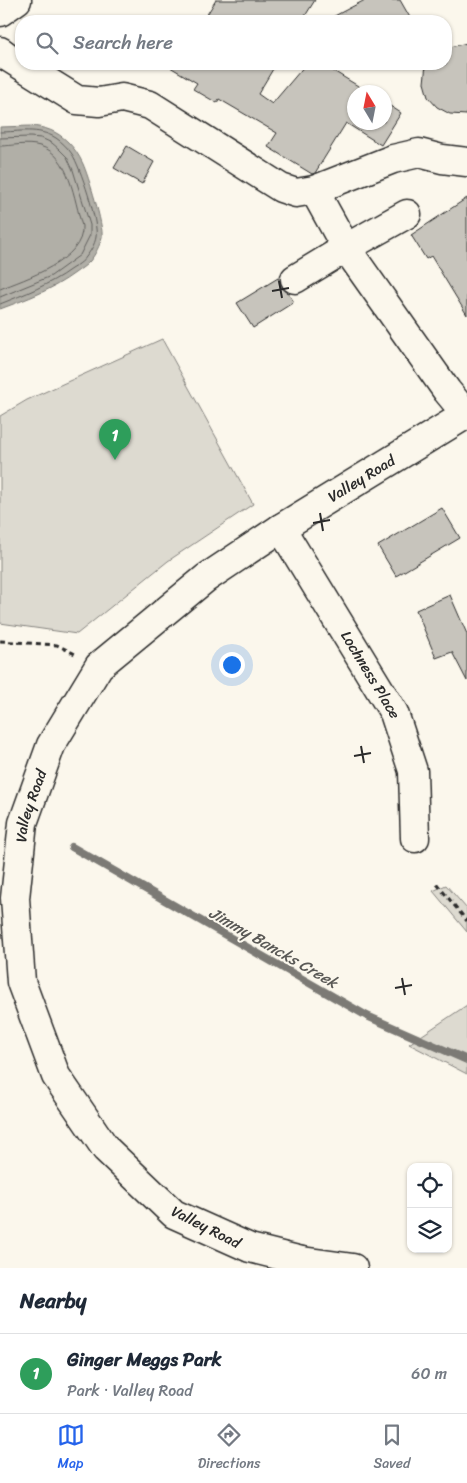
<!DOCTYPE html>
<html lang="en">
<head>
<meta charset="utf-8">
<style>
  :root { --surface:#fff; --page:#f2f2f3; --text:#1f2937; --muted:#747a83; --line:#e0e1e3; --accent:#2563eb }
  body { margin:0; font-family:Sriracha,sans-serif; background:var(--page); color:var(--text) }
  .controls { position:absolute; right:15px; bottom:15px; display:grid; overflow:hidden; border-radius:10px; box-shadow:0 1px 4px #0004 }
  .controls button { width:45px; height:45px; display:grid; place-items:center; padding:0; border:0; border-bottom:1px solid var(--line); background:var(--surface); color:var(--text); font:25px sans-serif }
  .compass { position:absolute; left:347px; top:85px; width:45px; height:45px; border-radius:50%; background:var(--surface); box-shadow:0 1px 4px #0004; rotate:350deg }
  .you { position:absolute; left:231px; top:664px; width:18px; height:18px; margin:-12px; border:4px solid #fff; border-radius:50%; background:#1a73e8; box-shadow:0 0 0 8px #1a73e833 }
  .badge { display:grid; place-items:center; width:32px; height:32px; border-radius:50%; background:var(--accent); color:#fff; font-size:16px; font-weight:700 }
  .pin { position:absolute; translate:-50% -41px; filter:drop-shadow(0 1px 2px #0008) }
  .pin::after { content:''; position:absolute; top:26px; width:18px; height:15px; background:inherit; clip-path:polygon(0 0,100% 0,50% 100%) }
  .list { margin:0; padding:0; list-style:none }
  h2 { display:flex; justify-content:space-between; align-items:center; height:65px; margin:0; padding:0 20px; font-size:21px }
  h2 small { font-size:16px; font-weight:400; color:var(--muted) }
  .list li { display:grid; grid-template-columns:32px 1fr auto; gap:15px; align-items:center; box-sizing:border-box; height:80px; padding:0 20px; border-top:1px solid var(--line) }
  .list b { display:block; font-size:19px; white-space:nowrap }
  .list p { margin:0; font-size:16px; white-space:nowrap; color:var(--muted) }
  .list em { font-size:16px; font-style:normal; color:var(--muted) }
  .icon { flex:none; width:28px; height:28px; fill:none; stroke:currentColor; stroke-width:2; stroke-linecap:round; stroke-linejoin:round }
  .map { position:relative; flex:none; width:467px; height:1268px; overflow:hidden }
  .search { position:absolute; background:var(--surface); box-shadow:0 1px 4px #0004; left:15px; right:15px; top:15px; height:55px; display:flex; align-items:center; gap:12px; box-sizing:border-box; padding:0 18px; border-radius:20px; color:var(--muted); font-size:19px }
  .sheet { height:145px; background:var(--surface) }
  nav { display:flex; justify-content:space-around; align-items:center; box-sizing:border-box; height:70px; border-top:1px solid var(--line); background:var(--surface); font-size:14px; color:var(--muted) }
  nav a { display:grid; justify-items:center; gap:2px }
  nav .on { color:var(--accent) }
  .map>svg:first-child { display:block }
  .green { fill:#dddad0; stroke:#84827e }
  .water { fill:#b1afa7; stroke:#7b7a75 }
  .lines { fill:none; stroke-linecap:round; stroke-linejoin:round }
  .shore { stroke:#61605d; stroke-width:1 }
  .stream { stroke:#7b7a75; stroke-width:8 }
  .building { fill:#c7c4bc; stroke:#2b2b2b }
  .minor-casing { stroke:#2b2b2b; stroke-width:31 }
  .path { stroke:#2b2b2b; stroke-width:3; stroke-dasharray:5 4; stroke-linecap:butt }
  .minor { stroke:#fbf7ec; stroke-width:28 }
  .ticks { fill:none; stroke:#2b2b2b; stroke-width:2 }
  .labels { text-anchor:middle; stroke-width:4; stroke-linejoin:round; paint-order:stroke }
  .street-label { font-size:15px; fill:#2b2b2b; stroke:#fbf7ec }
  .water-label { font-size:16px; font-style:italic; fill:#5a5956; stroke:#fbf7ec }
</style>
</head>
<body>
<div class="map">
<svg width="467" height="1268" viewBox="0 0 467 1268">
  <rect width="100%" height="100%" fill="#fbf7ec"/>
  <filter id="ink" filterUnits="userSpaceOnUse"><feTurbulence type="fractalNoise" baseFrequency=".02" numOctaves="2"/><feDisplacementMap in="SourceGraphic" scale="10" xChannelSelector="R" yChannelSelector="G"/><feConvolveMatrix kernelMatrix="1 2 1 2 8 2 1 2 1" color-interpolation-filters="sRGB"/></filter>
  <g filter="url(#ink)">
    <g class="green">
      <polygon points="162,339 253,504 168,561 77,634 0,623 0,416 27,400"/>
      <polygon points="446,885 467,909 467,932 433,891"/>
      <polygon points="467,1005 467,1074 409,1044"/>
    </g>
    <path class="water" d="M30 126C45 127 57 131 68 142 74 148 79 155 83 164 88 175 104 226 102 237 100 245 95 255 90 261 86 266 80 269 75 273 52 290 27 299 0 309V127Z"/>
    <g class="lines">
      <g class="shore">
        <path d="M0 132C19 132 38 127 56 138 62 142 68 148 72 154 80 166 99 223 96 237 95 244 90 252 86 257 83 262 76 266 71 269 49 285 25 294 0 304"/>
        <polyline points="0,138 30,137 41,138 52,143 59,149 67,157 73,170 90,225 90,235 80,255 51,276 0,297"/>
        <path d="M0 146C12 146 27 142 40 146 70 155 74 200 82 226 85 260 25 279 0 289"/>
      </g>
      <polyline class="stream" points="72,847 367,1016 467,1060"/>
    </g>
    <g class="building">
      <polygon points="216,0 315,0 302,21 203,21"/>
      <polygon points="365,0 400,0 412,21 325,21"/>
      <polygon points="467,43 467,115 450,114 437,107 428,97 424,83 426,64 446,64 446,48"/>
      <polygon points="165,64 276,64 258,94 272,104 306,64 322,64 368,92 354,92 354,122 384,122 384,102 401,113 381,145 346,123 315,173 312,174 268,147 277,133 219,99 217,103 193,89 197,83"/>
      <polygon points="127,146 154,162 142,184 114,168"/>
      <polygon points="467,198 467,315 431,256 426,259 411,235"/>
      <polygon points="278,278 282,288 288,293 294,302 253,328 237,303"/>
      <polygon points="442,508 460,538 396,576 378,546"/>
      <polygon points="450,595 467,634 467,681 452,652 436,658 416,610"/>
    </g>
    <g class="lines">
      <defs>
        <g id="minor">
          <polyline points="0,12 17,0"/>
          <polyline points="0,51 8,57 77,100 99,102 122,98 150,105 281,188 296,193 314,190 393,159 419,153 442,159 467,162"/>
          <polyline points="314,190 346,248 447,391 466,414"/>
          <polyline points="295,279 346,248 407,214"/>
          <path id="s1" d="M281 528 394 713 413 771 415 838"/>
          <polyline points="302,1261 353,1268"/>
          <path id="s2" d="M300 1268 302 1261 250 1248 174 1214 106 1149 56 1076 21 982 15 898 23 823 51 745 99 666 206 578 281 528 467 414"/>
        </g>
      </defs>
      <use href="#minor" class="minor-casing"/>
      <g class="path">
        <polyline points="0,641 57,645 77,655"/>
        <polyline points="437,884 467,921"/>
      </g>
      <use href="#minor" class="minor"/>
    </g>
  </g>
  <path class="ticks" d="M279 281 282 298M272 291 289 288M320 513 323 531M313 523 330 520M361 746 364 763M354 756 371 753M402 978 405 995M395 988 412 985"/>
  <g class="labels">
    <g class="street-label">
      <text dy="5" stroke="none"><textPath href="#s2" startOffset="1085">Valley Road</textPath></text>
      <text dy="5" stroke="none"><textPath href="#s1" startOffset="172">Lochness Place</textPath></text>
      <text dy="5" stroke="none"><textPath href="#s2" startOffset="605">Valley Road</textPath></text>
      <text transform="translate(206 1227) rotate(27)" y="5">Valley Road</text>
    </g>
    <g class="water-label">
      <text transform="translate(274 947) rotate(30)" y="6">Jimmy Bancks Creek</text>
    </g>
  </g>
</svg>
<div class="controls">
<button><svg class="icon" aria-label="locate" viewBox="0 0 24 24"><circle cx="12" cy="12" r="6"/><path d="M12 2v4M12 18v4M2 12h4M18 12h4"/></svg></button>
<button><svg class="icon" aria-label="layers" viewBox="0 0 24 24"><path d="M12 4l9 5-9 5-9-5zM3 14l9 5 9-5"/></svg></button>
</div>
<svg class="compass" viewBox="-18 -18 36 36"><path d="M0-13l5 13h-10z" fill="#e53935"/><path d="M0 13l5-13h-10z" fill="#747a83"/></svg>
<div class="you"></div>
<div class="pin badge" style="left:115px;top:460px;background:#2e9e5b">1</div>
<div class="search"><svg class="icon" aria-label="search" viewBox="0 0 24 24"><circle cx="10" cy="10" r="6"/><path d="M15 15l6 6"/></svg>Search here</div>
</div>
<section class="sheet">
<h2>Nearby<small></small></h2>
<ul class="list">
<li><span class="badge" style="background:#2e9e5b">1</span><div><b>Ginger Meggs Park</b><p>Park · Valley Road</p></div><em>60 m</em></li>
</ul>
</section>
<nav>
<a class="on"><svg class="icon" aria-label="map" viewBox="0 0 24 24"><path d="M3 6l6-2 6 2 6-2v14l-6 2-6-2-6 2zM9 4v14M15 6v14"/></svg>Map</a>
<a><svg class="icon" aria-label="directions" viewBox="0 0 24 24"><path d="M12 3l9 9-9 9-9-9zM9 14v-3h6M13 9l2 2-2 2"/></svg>Directions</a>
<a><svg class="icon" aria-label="saved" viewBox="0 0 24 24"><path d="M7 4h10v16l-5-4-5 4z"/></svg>Saved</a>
</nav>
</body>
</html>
